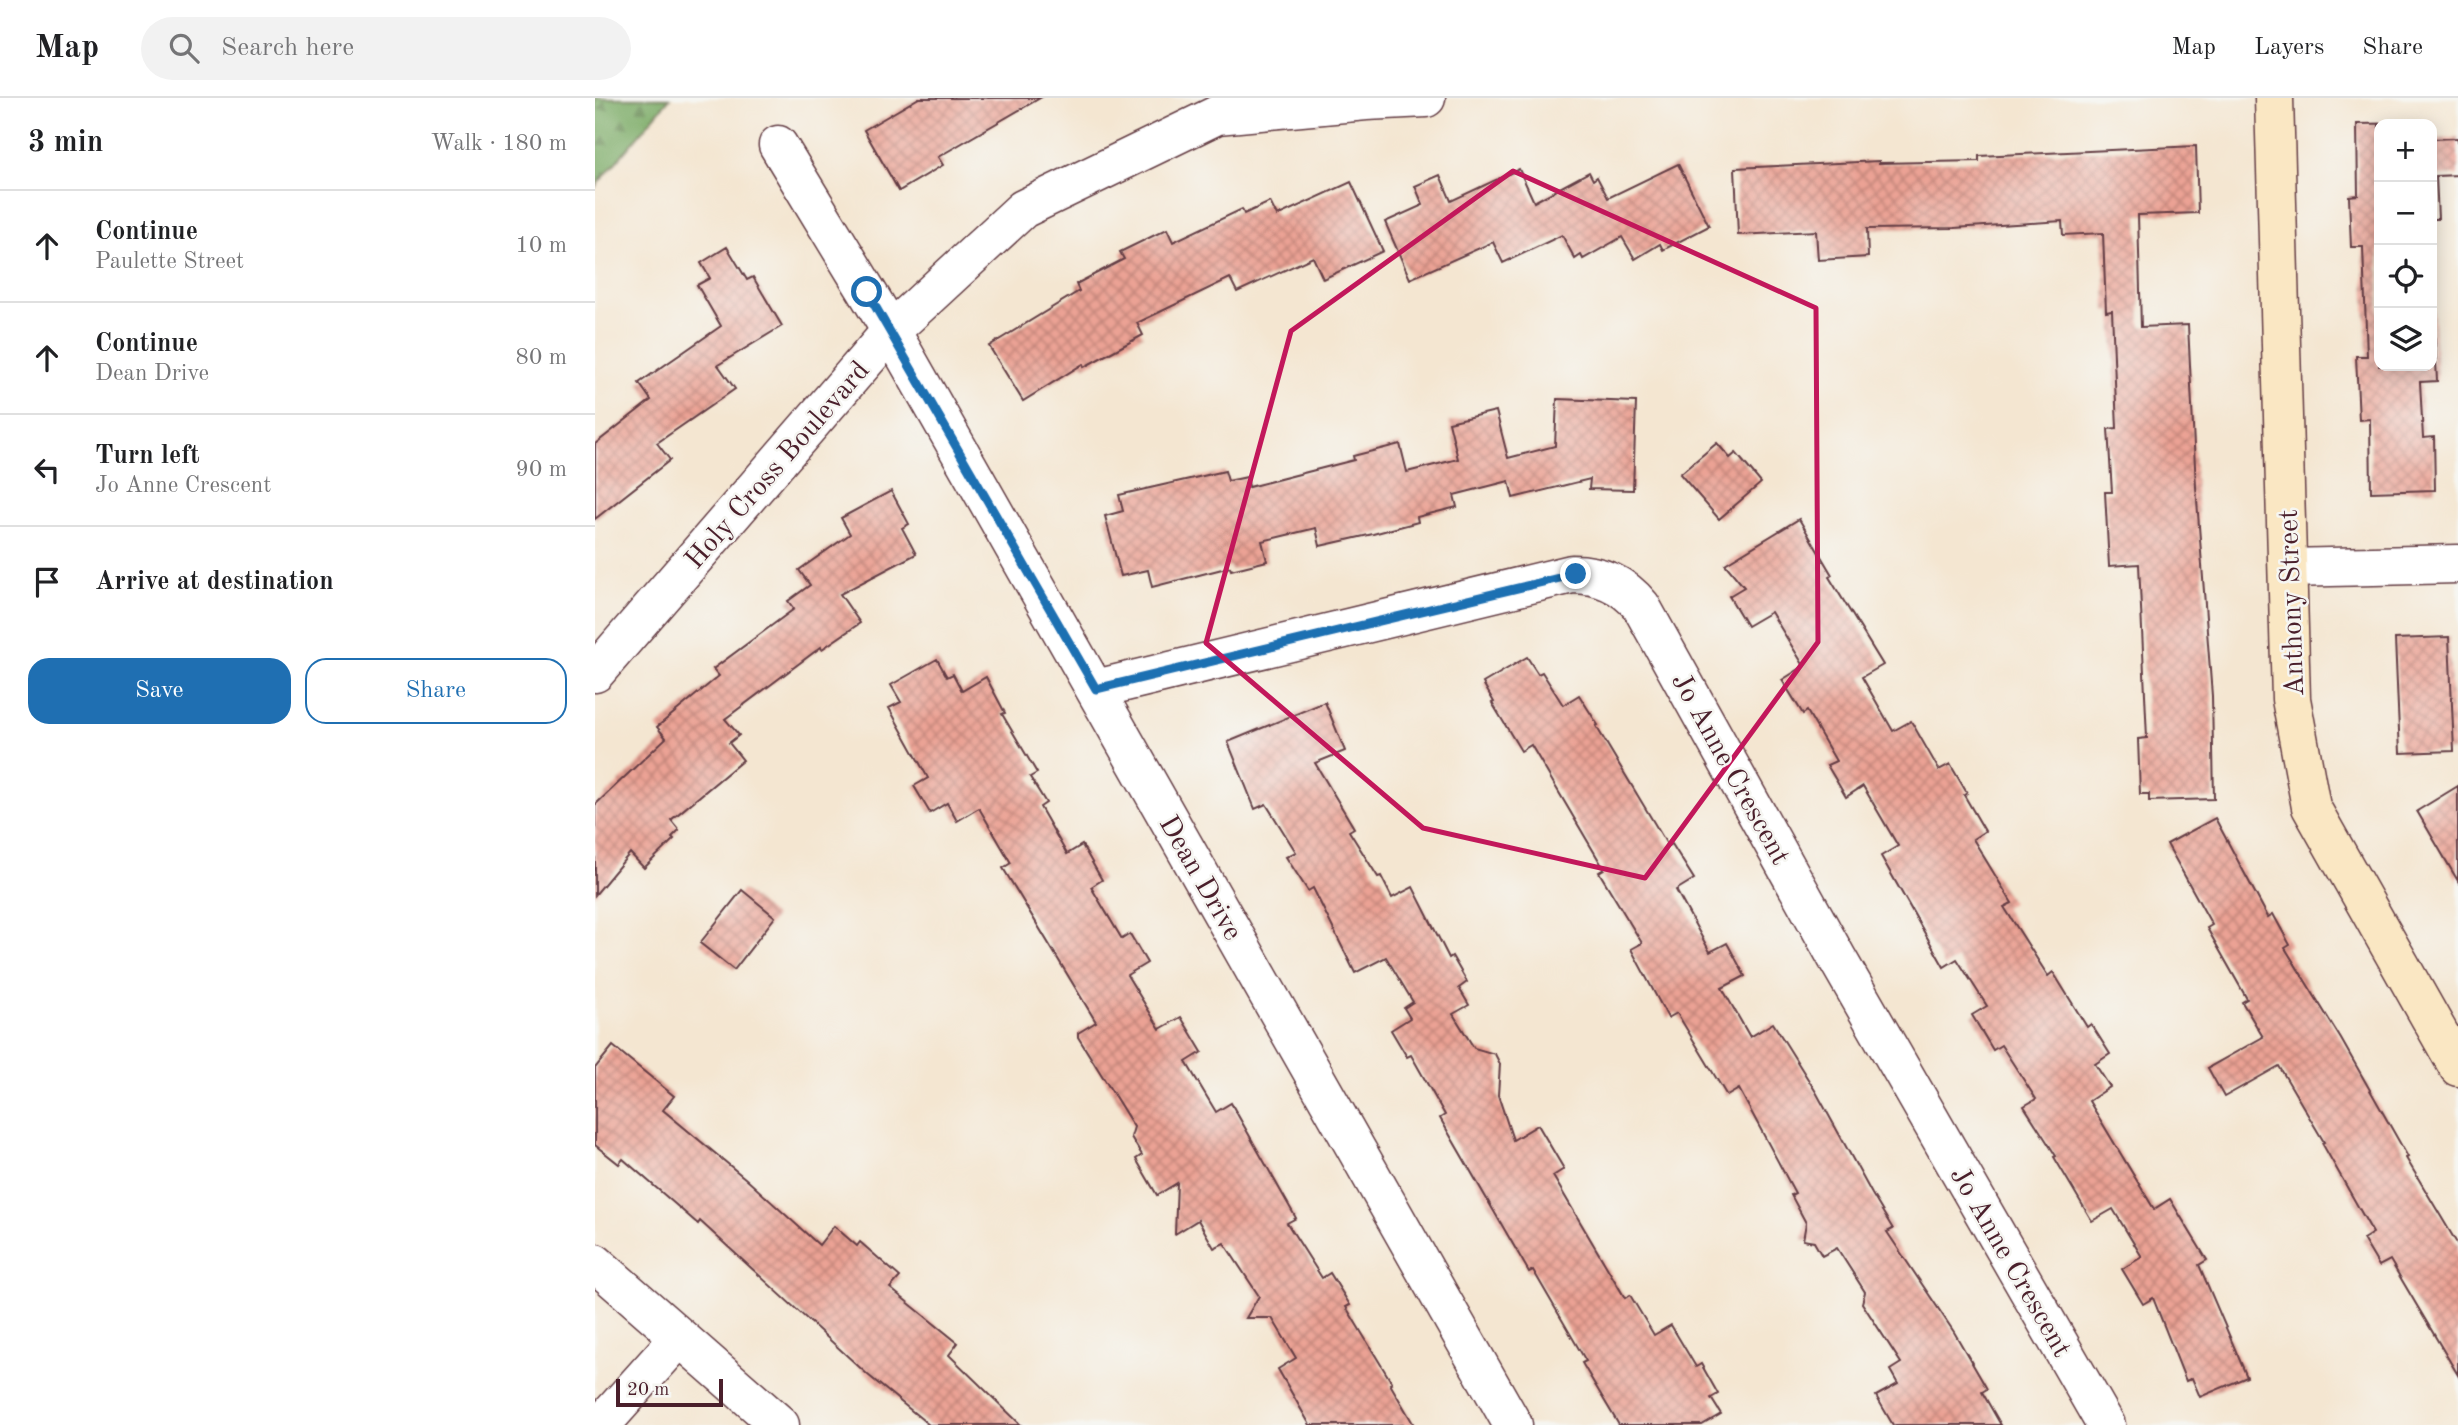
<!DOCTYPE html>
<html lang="en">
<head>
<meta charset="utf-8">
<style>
  :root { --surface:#fff; --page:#f2f2f2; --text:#202124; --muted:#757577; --line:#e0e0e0; --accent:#1f6fb2 }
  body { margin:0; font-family:"Old Standard TT",serif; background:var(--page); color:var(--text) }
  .controls { position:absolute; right:21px; top:21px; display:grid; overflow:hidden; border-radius:14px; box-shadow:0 4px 18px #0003 }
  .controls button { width:63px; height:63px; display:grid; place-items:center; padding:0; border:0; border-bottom:2px solid var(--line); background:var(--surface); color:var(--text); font:35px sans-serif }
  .scale { position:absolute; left:21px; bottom:18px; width:107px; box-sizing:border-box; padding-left:7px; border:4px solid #4a1f2b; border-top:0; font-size:19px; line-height:24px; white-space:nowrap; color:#4a1f2b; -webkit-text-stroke:5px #f6f6f2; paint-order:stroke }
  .stop { position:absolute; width:21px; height:21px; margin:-16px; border:5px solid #1f6fb2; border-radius:50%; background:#fff }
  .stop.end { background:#1f6fb2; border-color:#fff; box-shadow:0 2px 7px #0008 }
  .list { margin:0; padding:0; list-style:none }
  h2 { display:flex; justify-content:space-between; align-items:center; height:91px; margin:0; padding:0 28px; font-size:30px }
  h2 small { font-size:23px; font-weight:400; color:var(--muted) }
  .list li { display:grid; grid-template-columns:46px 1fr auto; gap:21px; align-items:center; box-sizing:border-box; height:112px; padding:0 28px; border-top:2px solid var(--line) }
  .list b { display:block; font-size:26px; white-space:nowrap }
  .list p { margin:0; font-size:23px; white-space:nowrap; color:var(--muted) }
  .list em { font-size:23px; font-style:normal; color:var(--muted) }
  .actions { display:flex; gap:14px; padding:21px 28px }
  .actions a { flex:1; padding:16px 0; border:2px solid var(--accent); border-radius:21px; text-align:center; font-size:24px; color:var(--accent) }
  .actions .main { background:var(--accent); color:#fff }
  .icon { flex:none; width:38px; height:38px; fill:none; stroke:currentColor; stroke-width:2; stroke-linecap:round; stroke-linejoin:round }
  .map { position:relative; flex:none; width:1863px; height:1327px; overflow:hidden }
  header { display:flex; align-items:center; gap:42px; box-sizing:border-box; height:98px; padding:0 35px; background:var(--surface); border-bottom:2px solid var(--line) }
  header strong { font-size:33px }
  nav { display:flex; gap:38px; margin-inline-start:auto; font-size:24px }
  .search { width:490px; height:63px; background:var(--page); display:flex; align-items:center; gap:18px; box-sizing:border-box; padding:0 24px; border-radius:38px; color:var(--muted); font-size:26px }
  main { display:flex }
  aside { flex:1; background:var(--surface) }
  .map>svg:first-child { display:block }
  .forest { fill:url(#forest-firs); stroke:#646649; stroke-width:2 }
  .building { fill:url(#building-cross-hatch) }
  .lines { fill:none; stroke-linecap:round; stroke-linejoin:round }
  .street-casing { stroke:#643d44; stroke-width:41 }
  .secondary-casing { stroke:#643d44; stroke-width:41 }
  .street { stroke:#fff; stroke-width:38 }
  .secondary { stroke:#fae7c3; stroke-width:38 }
  .route { stroke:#1f6fb2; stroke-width:9 }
  .marked { fill:none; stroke:#c2185b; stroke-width:5; stroke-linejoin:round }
  .labels { text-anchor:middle; stroke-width:5; stroke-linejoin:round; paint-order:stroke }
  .street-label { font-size:28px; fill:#4a1f2b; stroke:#f6f6f2 }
</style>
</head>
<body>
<header>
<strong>Map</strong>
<div class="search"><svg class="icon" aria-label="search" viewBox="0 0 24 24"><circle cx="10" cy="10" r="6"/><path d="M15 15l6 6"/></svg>Search here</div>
<nav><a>Map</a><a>Layers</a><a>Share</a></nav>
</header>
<main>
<aside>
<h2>3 min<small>Walk · 180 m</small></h2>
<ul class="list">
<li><svg class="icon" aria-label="ahead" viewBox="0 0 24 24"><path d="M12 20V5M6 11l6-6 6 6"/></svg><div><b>Continue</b><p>Paulette Street</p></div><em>10 m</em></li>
<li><svg class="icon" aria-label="ahead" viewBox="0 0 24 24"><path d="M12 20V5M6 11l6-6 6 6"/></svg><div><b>Continue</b><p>Dean Drive</p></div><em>80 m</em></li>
<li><svg class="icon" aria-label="left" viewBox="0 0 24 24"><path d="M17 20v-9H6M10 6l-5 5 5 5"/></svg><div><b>Turn left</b><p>Jo Anne Crescent</p></div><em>90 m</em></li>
<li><svg class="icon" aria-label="arrive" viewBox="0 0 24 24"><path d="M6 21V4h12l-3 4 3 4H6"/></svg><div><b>Arrive at destination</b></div></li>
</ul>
<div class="actions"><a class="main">Save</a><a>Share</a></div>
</aside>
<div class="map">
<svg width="1863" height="1327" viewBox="0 0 1863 1327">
  <defs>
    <pattern id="forest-firs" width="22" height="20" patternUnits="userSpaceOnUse" patternTransform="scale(1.75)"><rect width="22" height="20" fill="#7dac67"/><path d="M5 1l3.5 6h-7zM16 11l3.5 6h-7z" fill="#688b55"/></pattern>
    <pattern id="building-cross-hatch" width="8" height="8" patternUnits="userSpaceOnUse" patternTransform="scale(1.75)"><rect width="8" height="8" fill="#eba294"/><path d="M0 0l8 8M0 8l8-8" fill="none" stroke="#c08379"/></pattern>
  </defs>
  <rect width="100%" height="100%" fill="#f6f6f2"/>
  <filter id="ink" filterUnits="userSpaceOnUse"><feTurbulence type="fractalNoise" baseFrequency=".0143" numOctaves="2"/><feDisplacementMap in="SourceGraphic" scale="14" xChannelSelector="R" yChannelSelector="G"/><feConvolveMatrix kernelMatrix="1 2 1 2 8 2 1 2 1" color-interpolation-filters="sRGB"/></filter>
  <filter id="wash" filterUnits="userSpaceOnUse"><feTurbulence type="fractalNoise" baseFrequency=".00686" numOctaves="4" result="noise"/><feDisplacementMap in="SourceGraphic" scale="28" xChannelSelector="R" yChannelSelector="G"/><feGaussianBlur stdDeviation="1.57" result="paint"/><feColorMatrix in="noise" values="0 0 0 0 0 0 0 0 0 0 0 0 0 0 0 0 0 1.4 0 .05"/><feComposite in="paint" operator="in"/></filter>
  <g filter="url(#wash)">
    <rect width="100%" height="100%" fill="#f4e6d1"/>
    <polygon class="forest" points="0,0 75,0 0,89"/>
    <g id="blocks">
      <g class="building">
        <polygon points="324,0 445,0 343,59 348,67 304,93 269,32"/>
        <polygon points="1825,25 1784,26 1784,268 1837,268 1837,186 1842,283 1825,284 1828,340 1839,339 1840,392 1776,394 1775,321 1764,322 1761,258 1772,258 1768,149 1756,149 1754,98 1763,97 1762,26"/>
        <polygon points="1863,40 1863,77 1841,78 1843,121 1837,121 1837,41"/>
        <polygon points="1601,48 1603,115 1543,117 1546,229 1593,227 1601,389 1617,598 1619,701 1554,703 1554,696 1545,696 1543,641 1552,640 1544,466 1514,468 1510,394 1517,394 1513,331 1522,330 1517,213 1511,214 1508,135 1468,137 1467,123 1359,130 1272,131 1273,159 1223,162 1221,133 1143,137 1140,70 1284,63 1284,65 1384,63 1384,58"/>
        <polygon points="1083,66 1114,128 1068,152 1065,146 1040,161 1027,139 988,161 986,157 980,161 967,137 908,165 898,144 815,181 790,124 828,107 820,88 845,77 856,103 924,71 939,104 994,74 998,82 1002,79 1013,100"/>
        <polygon points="756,84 788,153 728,181 718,159 642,194 635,180 542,225 548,237 489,269 488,266 428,303 394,248 484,193 481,186 529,161 525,154 572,131 578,144 647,111 649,116 675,104 682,118"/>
        <polygon points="132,149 152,182 158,179 187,228 123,267 140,291 62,345 75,362 0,421 0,346 56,302 44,285 126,228 102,187 115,180 106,165"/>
        <polygon points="962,301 1041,304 1038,392 994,391 995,381 918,400 914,383 859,397 862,409 822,419 823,424 778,436 725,448 721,430 667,443 672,463 636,472 635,469 557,489 553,472 526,478 510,418 528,413 524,397 630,373 633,383 652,379 654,389 759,362 758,358 805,346 812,374 863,361 854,324 901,313 913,360 960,348"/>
        <polygon points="1122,345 1135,360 1141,355 1166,385 1124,421 1085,376"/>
        <polygon points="296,393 314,426 307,430 321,456 245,496 265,525 227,551 226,549 130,621 144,637 134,645 148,662 76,722 84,732 77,739 79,741 49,770 35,755 0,797 0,707 71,640 62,629 124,578 118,571 199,511 193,503 215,487 204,472 255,436 246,420"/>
        <polygon points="1204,421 1237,477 1234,479 1288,567 1267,579 1298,633 1316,623 1344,672 1355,666 1372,695 1369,697 1390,733 1378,741 1417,805 1409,809 1453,878 1458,874 1492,929 1496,926 1515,956 1500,966 1515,989 1494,1003 1559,1111 1575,1101 1612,1162 1604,1167 1652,1279 1605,1299 1597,1280 1591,1283 1558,1200 1548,1206 1527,1171 1547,1159 1518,1111 1497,1123 1459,1059 1461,1058 1429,1008 1441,1001 1406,947 1398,952 1377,917 1392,908 1362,861 1349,869 1286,758 1303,748 1268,688 1251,699 1232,667 1241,663 1212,613 1208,616 1187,582 1209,568 1176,514 1152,528 1134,498 1149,489 1130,466"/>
        <polygon points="1854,539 1859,653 1805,655 1800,541"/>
        <polygon points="932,559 943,576 947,574 968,607 984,597 1003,627 1001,628 1073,748 1077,746 1099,781 1081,792 1115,854 1132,845 1150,878 1127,890 1155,939 1178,925 1221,994 1277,1096 1298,1131 1292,1134 1359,1234 1392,1291 1387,1294 1406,1327 1298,1327 1281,1298 1303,1286 1295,1272 1306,1265 1267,1205 1270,1194 1242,1150 1227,1158 1219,1144 1208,1142 1211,1125 1196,1097 1200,1095 1144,991 1132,998 1082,915 1073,920 1036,851 1047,845 1004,774 1009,771 936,647 926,653 897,605 899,604 888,585"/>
        <polygon points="342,561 352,579 358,576 367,593 391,579 410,615 407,616 442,675 435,679 451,705 445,709 472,756 487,747 507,782 496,789 527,841 535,836 552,865 532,877 565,931 586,919 607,954 591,964 621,1014 636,1005 701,1120 692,1125 727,1180 735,1175 755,1207 751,1209 797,1285 795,1286 819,1327 715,1327 683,1271 701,1260 677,1220 651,1220 664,1198 629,1145 619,1150 603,1122 580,1136 582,1085 562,1097 541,1061 547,1057 536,1039 539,1029 483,939 483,935 501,924 408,770 416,765 384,710 362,723 352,705 335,715 319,688 333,680 294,610 306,604 296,587"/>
        <polygon points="730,604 750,653 720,665 759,730 754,733 783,779 786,778 797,800 818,789 854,860 857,858 872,884 864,890 874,907 858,916 879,950 900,956 905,966 903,997 918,1042 943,1027 969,1071 958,1078 1030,1200 1035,1197 1059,1237 1076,1227 1101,1269 1106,1266 1123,1296 1116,1300 1126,1316 1107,1327 1024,1327 987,1265 991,1263 938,1172 934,1174 845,1020 850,1017 816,957 812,959 796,932 815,920 809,910 818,904 791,859 760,875 718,790 713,793 691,759 701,754 671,706 660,711 633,644"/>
        <polygon points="1863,688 1863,783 1822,713"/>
        <polygon points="1620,720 1673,819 1678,816 1695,847 1690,850 1746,941 1813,1059 1811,1060 1863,1147 1863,1277 1795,1162 1784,1168 1768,1141 1778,1135 1727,1045 1729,1044 1684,968 1629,999 1613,970 1668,939 1647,904 1652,901 1612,830 1617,827 1572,746"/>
        <polygon points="147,792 180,819 139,872 105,845"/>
        <polygon points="18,948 79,998 68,1012 151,1081 224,1147 239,1128 262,1148 265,1144 305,1179 295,1190 363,1245 354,1257 426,1327 334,1327 273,1277 105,1123 103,1126 28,1061 24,1066 0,1047 0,970"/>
      </g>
    </g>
  </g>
  <g filter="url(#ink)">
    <use href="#blocks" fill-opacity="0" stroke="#643d44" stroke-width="2"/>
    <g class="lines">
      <defs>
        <g id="street">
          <polyline points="183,47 296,233 918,1327"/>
          <polyline points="1693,470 1863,466"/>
          <polyline points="0,575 296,233 428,111 622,17 771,3 831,0"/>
          <path d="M501 591 977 476C1005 476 1028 486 1046 508L1242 860 1511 1327"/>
          <polyline points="0,1165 185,1327"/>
          <polyline points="6,1327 84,1240"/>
        </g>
        <polyline id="secondary" points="1679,0 1696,601 1716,709 1863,969"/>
      </defs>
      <use href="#street" class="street-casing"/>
      <use href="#secondary" class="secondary-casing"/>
      <use href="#street" class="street"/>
      <use href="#secondary" class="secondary"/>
    </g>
  </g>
  <g class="lines" filter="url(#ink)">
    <polyline class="route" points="272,194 501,591 981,476"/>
  </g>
  <path class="marked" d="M918 73 1221 210 1223 544 1050 780 828 730 611 545 696 233Z"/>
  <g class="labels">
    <g class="street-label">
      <text transform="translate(181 366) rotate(-49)" y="10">Holy Cross Boulevard</text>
      <text transform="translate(1695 505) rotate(-92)" y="10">Anthony Street</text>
      <text transform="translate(1137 670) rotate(61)" y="10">Jo Anne Crescent</text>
      <text transform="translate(607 779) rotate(60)" y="10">Dean Drive</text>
      <text transform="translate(1417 1163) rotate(60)" y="10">Jo Anne Crescent</text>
    </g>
  </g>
</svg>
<div class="controls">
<button>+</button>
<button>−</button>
<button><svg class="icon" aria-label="locate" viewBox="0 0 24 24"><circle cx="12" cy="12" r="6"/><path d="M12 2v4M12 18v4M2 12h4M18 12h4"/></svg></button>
<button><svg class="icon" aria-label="layers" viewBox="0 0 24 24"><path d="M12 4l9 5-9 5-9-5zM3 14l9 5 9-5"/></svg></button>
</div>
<div class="scale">20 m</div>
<div class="stop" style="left:272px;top:194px"></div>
<div class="stop end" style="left:981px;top:476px"></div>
</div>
</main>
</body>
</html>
